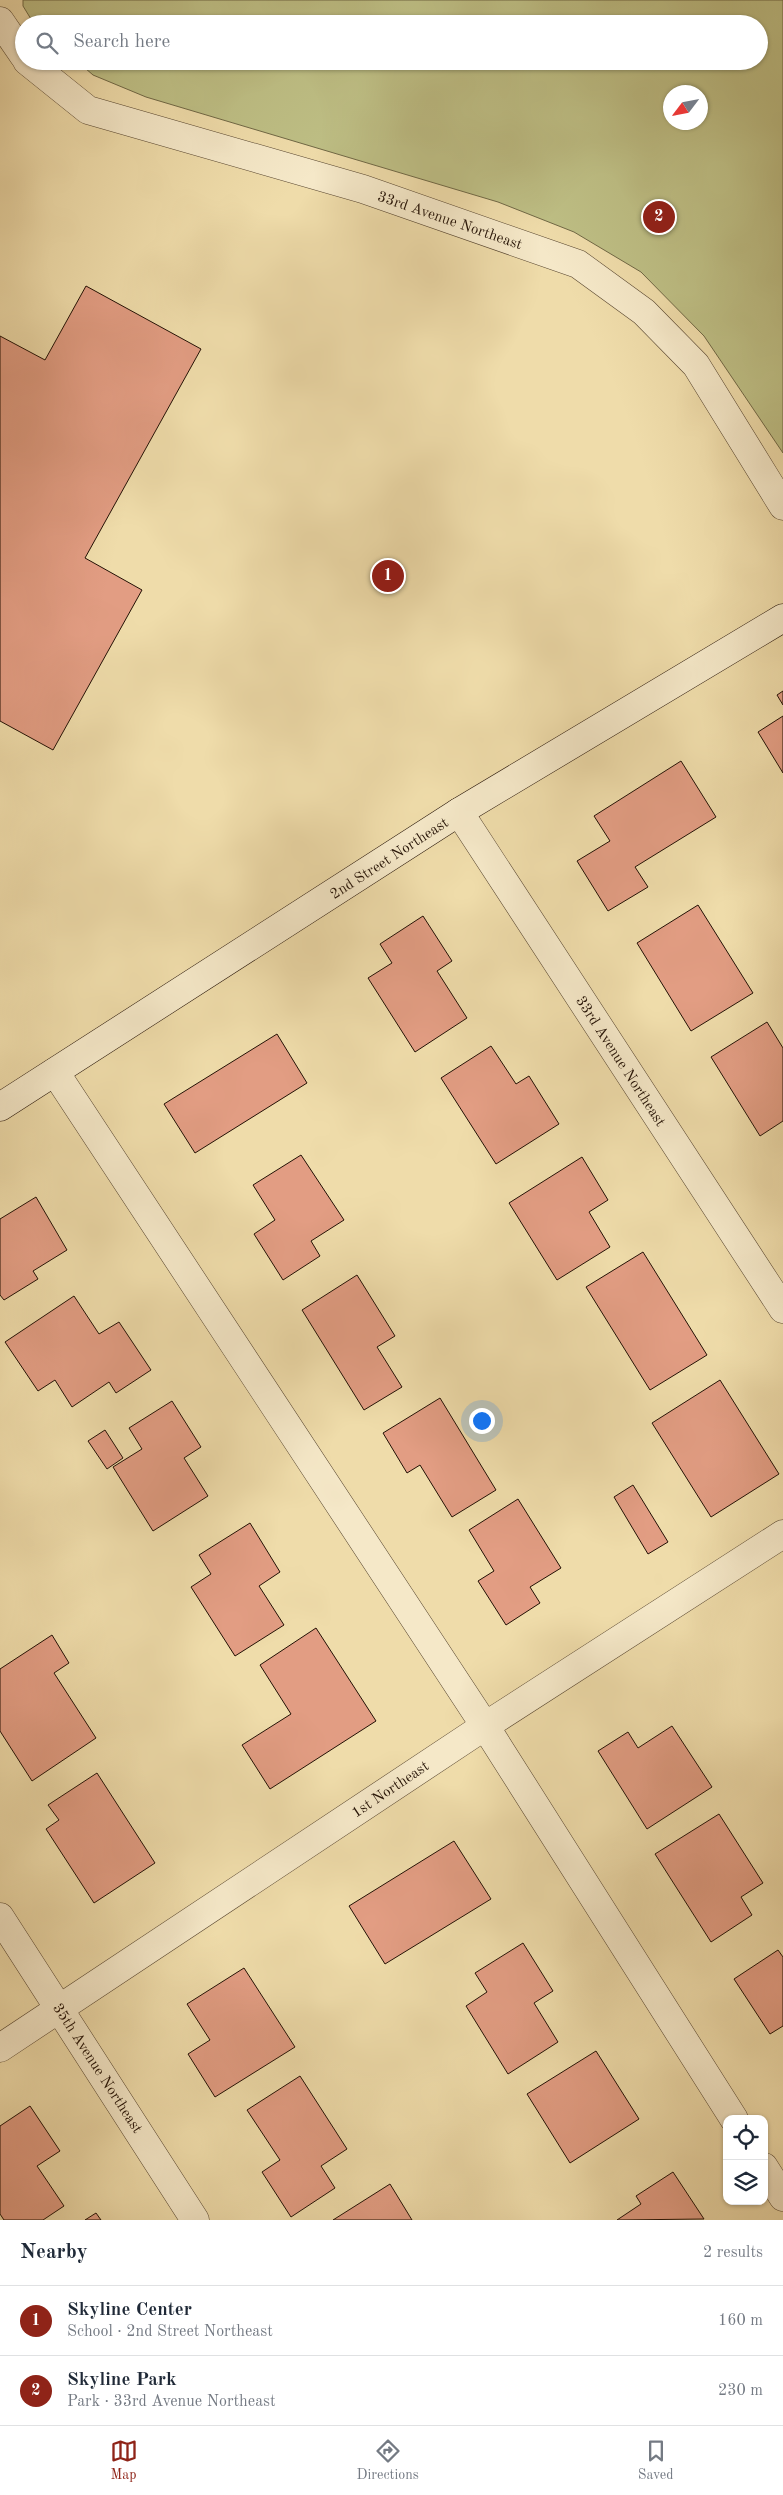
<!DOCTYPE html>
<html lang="en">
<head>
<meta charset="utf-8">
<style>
  :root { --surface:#fff; --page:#f6f6f7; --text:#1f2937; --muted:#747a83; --line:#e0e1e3; --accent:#8f2418 }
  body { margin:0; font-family:"Old Standard TT",serif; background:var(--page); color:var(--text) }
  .controls { position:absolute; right:15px; bottom:15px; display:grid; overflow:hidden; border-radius:10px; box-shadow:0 1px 4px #0004 }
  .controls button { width:45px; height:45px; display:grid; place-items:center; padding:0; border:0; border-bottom:1px solid var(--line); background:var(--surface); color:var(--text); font:25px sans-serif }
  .compass { position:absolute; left:663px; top:85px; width:45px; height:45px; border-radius:50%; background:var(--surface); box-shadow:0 1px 4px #0004; rotate:238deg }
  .you { position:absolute; left:481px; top:1420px; width:18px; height:18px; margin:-12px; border:4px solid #fff; border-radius:50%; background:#1a73e8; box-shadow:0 0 0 8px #1a73e833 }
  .badge { display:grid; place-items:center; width:32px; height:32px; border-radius:50%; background:var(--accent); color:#fff; font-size:16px; font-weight:700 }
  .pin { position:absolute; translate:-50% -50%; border:2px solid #fff; box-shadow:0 1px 5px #0006 }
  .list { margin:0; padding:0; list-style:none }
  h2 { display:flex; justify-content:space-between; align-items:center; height:65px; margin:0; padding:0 20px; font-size:21px }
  h2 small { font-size:16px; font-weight:400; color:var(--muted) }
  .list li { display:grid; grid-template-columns:32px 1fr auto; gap:15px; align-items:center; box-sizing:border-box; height:70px; padding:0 20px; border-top:1px solid var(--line) }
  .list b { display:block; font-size:19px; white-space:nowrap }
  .list p { margin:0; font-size:16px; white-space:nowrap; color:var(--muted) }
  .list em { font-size:16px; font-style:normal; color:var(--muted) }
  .icon { flex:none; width:28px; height:28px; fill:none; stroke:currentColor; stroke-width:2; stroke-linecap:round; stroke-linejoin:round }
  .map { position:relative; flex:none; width:783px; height:2220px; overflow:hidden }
  .search { position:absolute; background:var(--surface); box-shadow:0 1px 4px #0004; left:15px; right:15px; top:15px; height:55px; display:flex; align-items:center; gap:12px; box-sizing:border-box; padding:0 18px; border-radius:28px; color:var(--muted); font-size:19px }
  .sheet { height:205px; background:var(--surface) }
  nav { display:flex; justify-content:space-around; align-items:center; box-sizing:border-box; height:70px; border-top:1px solid var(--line); background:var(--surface); font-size:14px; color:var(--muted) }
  nav a { display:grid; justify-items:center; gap:2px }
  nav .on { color:var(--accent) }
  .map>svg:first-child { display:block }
  .green { fill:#bebf85; stroke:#706845; fill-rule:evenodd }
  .building { fill:#e29d83; stroke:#231105 }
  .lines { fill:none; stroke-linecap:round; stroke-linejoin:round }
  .street-casing { stroke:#56442e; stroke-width:29 }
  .secondary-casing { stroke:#231105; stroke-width:29 }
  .street { stroke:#f5e8c8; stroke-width:28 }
  .secondary { stroke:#f5e8c8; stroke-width:28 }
  .labels { text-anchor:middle; stroke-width:5; stroke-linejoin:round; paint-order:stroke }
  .street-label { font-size:15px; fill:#231105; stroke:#f5e8c8 }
</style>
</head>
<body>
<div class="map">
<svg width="783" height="2220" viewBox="0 0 783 2220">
  <rect width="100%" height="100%" fill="#efdcaa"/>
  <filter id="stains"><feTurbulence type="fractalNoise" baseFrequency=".004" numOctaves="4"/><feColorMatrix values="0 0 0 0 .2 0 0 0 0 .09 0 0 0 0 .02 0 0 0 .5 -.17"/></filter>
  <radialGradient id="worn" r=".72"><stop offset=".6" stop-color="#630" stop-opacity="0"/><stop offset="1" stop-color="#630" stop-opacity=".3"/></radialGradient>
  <path class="green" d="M23 0H783V453L704 336 641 272 574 232 498 202 146 97 93 75 77 61H759V24H34L23 6ZM670 92H700V122H670Z"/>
  <g class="building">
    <polygon points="86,286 201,349 85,558 142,590 53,750 0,721 0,336 45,360"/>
    <polygon points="783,691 783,705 777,695"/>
    <polygon points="783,716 783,773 758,732"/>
    <polygon points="681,761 716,817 635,867 648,887 608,911 577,861 610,841 594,816"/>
    <polygon points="698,905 753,993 691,1031 637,943"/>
    <polygon points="423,916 452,961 437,971 467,1018 415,1052 368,978 392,963 380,944"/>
    <polygon points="767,1022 783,1048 783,1121 760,1136 711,1057"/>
    <polygon points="277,1034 307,1083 195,1153 164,1104"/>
    <polygon points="491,1046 516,1084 529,1076 559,1124 496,1164 441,1078"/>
    <polygon points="301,1155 344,1220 311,1241 320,1256 283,1280 254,1234 275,1220 253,1185"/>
    <polygon points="582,1157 608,1200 589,1212 610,1247 557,1280 509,1203"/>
    <polygon points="36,1197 67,1250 33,1271 38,1279 4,1300 0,1295 0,1219"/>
    <polygon points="643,1252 707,1355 650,1390 586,1287"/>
    <polygon points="357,1275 395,1336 377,1347 402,1387 364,1410 302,1310"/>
    <polygon points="74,1296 99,1334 119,1322 151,1370 116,1393 109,1382 72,1407 55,1380 38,1391 5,1342"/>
    <polygon points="720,1380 779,1474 711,1517 652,1423"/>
    <polygon points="440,1398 496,1490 452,1517 420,1465 407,1473 383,1433"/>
    <polygon points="172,1401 201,1447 184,1458 208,1496 153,1531 113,1467 142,1449 129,1428"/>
    <polygon points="105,1430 123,1458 107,1469 88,1441"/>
    <polygon points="633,1485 668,1542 648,1554 614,1497"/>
    <polygon points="518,1499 561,1568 530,1587 540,1603 506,1625 478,1581 494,1571 469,1530"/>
    <polygon points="250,1523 280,1572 259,1586 284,1625 235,1656 191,1587 211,1574 199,1555"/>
    <polygon points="316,1628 376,1721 270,1789 242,1745 291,1714 260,1665"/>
    <polygon points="52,1635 69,1663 54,1673 96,1738 32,1781 0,1731 0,1669"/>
    <polygon points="672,1726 712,1787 647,1829 598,1751 628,1732 638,1748"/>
    <polygon points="97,1773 155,1863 94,1903 46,1829 59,1820 48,1805"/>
    <polygon points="719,1814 763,1883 741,1897 752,1915 711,1942 655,1854"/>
    <polygon points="454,1841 491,1899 385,1964 349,1906"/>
    <polygon points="523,1943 553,1991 534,2003 558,2042 508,2074 466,2006 487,1992 475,1973"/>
    <polygon points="778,1950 783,1957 783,2026 770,2034 734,1979"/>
    <polygon points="244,1968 295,2047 215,2097 188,2054 210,2040 187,2004"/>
    <polygon points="596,2051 639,2119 570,2163 527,2094"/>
    <polygon points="300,2076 347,2149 321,2166 335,2188 291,2217 262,2172 280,2160 247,2110"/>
    <polygon points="30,2106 60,2151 37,2166 64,2206 43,2220 4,2220 0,2214 0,2126"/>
    <polygon points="673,2172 704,2219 617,2220 641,2204 636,2196"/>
    <polygon points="390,2184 412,2220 333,2220"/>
    <polygon points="96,2213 101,2220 85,2220"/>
  </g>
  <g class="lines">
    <defs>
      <g id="street">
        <polyline points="0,21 24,56"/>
        <polyline points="27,61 88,110 363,189 578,264 644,312 696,365 783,506"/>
        <polyline points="459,812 783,1309"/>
        <polyline points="55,1072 485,1726 734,2119"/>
        <polyline points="0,1917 195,2220"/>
        <polyline points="0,2048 485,1726 783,1534"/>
        <polyline points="764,2167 783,2197"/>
      </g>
      <polyline id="secondary" points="0,1107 459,812 783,618"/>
    </defs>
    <use href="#street" class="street-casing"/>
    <use href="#secondary" class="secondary-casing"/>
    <use href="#street" class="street"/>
    <use href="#secondary" class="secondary"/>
  </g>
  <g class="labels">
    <g class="street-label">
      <text transform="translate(450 220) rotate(19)" y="5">33rd Avenue Northeast</text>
      <text transform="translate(389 858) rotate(-33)" y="5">2nd Street Northeast</text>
      <text transform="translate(621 1061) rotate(57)" y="5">33rd Avenue Northeast</text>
      <text transform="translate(390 1789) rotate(-34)" y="5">1st Northeast</text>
      <text transform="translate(98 2068) rotate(57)" y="5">35th Avenue Northeast</text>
    </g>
  </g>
  <rect width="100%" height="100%" filter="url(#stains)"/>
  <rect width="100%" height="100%" fill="url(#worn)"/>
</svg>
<div class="controls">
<button><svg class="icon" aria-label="locate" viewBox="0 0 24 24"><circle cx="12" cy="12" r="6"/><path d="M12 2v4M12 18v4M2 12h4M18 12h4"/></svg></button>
<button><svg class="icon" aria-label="layers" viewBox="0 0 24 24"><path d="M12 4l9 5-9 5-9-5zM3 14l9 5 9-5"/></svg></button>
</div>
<svg class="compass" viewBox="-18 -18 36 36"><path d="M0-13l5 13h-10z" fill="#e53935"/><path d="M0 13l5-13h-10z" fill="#747a83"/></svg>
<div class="you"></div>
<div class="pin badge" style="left:388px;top:576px">1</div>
<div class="pin badge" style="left:659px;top:217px">2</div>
<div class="search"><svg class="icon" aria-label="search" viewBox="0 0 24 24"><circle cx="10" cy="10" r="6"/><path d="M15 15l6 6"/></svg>Search here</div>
</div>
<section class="sheet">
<h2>Nearby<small>2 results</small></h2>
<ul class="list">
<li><span class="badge">1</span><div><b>Skyline Center</b><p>School · 2nd Street Northeast</p></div><em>160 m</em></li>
<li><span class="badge">2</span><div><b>Skyline Park</b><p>Park · 33rd Avenue Northeast</p></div><em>230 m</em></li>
</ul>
</section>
<nav>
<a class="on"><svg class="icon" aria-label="map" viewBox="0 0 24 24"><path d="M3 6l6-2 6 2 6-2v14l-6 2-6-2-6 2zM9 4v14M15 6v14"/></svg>Map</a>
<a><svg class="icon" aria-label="directions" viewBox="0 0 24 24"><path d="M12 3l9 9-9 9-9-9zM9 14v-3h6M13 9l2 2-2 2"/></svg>Directions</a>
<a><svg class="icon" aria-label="saved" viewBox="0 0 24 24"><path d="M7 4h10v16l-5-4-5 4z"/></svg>Saved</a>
</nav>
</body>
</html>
